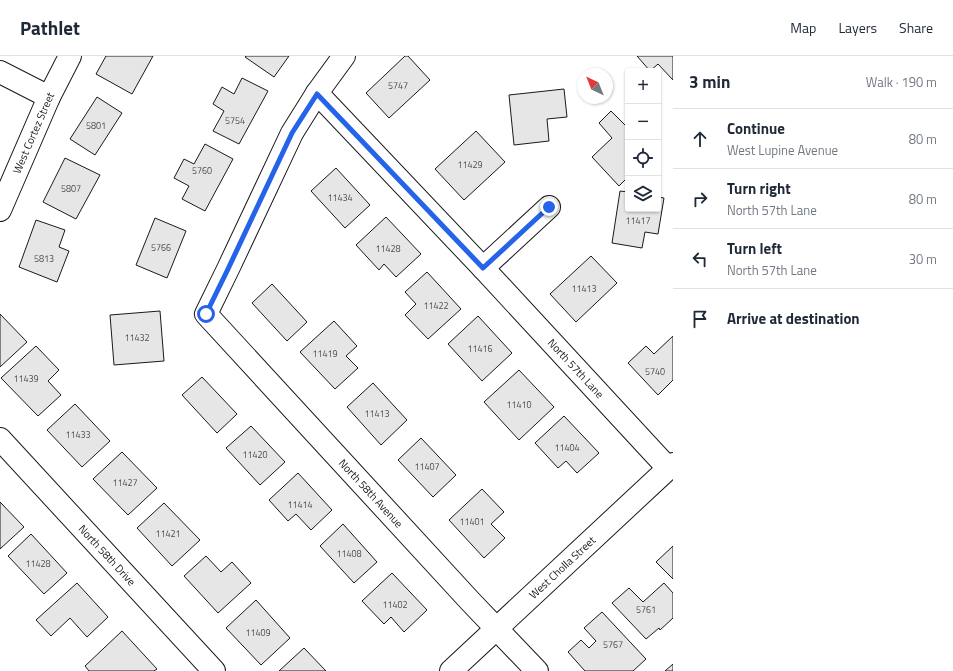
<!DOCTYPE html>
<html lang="en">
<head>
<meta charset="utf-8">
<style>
  :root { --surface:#fff; --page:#f2f2f3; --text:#1f2937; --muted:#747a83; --line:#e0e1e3 }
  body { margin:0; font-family:"Titillium Web",sans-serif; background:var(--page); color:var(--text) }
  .controls { position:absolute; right:12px; top:12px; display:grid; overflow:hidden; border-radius:4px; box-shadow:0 1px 3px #0004 }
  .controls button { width:36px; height:36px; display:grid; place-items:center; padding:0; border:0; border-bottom:1px solid var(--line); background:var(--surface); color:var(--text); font:20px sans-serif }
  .compass { position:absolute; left:577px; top:12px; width:36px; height:36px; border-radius:50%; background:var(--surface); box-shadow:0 1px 3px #0004; rotate:317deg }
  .stop { position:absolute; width:12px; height:12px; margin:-9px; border:3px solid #2563eb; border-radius:50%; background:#fff }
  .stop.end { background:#2563eb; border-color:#fff; box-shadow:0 1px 4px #0008 }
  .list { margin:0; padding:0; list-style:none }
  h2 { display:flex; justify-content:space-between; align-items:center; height:52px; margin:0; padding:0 16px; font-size:17px }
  h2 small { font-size:13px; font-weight:400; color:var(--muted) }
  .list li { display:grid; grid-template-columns:26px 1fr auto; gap:12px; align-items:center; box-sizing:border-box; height:60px; padding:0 16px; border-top:1px solid var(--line) }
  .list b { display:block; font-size:15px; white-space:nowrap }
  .list p { margin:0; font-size:13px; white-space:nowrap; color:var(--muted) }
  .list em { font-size:13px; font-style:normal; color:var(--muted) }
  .icon { flex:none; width:22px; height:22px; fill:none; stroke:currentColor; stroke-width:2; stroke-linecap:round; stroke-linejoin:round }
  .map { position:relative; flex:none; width:673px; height:615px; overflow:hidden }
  header { display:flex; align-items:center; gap:24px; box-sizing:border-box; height:56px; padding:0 20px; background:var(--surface); border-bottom:1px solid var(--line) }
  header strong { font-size:19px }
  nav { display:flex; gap:22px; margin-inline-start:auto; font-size:14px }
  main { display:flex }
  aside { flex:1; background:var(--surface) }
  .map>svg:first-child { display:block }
  .building { fill:#e6e6e6; stroke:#1a1a1a }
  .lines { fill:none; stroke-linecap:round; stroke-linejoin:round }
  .minor-casing { stroke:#1a1a1a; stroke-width:24 }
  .minor { stroke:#fff; stroke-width:22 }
  .route { stroke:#2563eb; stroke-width:5 }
  .labels { text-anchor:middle; stroke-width:3; stroke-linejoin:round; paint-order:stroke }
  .number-label { font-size:9px; fill:#4d4d4d }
  .street-label { font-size:11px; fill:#1a1a1a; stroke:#fff }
</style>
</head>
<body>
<header>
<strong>Pathlet</strong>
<nav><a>Map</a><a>Layers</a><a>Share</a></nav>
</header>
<main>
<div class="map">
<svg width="673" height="615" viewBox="0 0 673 615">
  <rect width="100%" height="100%" fill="#fff"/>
  <g class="building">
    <polygon points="106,0 153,0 132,38 96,18"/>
    <polygon points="246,0 289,0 274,21 245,1"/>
    <polygon points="405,0 408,0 430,24 389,62 366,37"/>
    <polygon points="637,0 673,0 673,24 658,8 650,15"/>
    <polygon points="242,22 268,35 239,88 213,75 224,55 213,48 222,31 234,38"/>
    <polygon points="564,33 567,61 547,63 549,85 514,89 509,39"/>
    <polygon points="97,41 122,57 95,99 70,83"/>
    <polygon points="611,55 628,72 628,121 619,130 592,101 612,82 599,67"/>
    <polygon points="476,75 505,106 464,144 435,113"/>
    <polygon points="205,88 233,103 205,155 182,143 189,130 174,122 184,103 194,108"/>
    <polygon points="65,102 100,119 76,163 43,146"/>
    <polygon points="336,112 370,149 345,172 311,135"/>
    <polygon points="620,135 628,136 628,153 658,153 658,141 664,142 658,178 645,176 642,192 612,187"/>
    <polygon points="386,161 421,198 396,221 384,208 379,214 356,189"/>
    <polygon points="155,162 186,175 167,222 136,209"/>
    <polygon points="36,164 65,174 59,191 69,195 57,226 19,211"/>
    <polygon points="591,200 617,227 576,266 550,238"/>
    <polygon points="427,216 461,253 428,283 405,259 416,248 405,236"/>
    <polygon points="272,228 307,266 287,285 252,247"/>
    <polygon points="160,255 164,305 114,309 110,259"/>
    <polygon points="0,258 27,286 0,311"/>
    <polygon points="478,260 512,297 482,325 448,288"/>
    <polygon points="334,265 357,290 346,300 358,312 335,333 300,296"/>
    <polygon points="673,280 673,324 658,339 628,307 646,290 654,298"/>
    <polygon points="36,290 59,314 48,325 61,339 38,360 1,322"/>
    <polygon points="519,314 554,351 519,384 484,346"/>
    <polygon points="202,321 237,358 217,377 182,339"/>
    <polygon points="373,327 407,364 381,389 347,351"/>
    <polygon points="75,348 110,385 82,411 47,374"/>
    <polygon points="564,360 599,397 577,417 566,405 558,412 535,387"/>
    <polygon points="251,370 285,406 260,429 226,392"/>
    <polygon points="421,382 456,419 433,441 398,404"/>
    <polygon points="122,396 157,432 128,459 93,423"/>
    <polygon points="298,417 332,454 311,474 296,458 288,465 269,444"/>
    <polygon points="482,433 504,456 491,468 505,482 484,502 449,464"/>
    <polygon points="0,446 24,471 0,493"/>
    <polygon points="164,447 200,484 172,510 137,472"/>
    <polygon points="343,468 377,506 354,527 320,490"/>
    <polygon points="31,478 67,517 44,538 8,500"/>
    <polygon points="673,490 673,523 656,506"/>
    <polygon points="206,500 221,516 232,506 251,527 218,557 184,520"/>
    <polygon points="392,517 427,554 404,576 391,561 384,568 362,545"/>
    <polygon points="77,527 108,561 87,581 70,562 51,580 36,564"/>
    <polygon points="664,527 673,537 673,562 660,574 659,572 646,583 612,547 629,532 643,546"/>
    <polygon points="256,544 290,582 261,609 226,572"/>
    <polygon points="602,556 646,603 633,615 585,615 568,596 581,584 589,592 596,585 584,572"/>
    <polygon points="122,575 157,613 154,615 89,615 85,610"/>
    <polygon points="304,592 326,615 279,615"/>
    <polygon points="673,608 673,615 665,615"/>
  </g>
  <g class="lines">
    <defs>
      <g id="minor">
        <path id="s1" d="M344 0 317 37 292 77 228 213 206 258 470 545 537 615"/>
        <polyline points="0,16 49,41"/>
        <path id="s2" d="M317 37 483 212 668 412"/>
        <path id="s3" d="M0 154 49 41 70 0"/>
        <polyline points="483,212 549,151"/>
        <path id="s4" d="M0 383 214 615"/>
        <path id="s5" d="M451 615 673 408"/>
      </g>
    </defs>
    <use href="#minor" class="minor-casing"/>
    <use href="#minor" class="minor"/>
  </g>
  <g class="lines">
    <polyline class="route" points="206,258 228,213 292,77 317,38 483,212 549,151"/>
  </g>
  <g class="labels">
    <g class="number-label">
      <text x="398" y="33">5747</text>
      <text x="235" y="68">5754</text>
      <text x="96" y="73">5801</text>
      <text x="470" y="112">11429</text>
      <text x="202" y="118">5760</text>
      <text x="71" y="136">5807</text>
      <text x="340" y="145">11434</text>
      <text x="638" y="168">11417</text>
      <text x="161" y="195">5766</text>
      <text x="388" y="196">11428</text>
      <text x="44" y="206">5813</text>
      <text x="584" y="236">11413</text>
      <text x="436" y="253">11422</text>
      <text x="137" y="285">11432</text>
      <text x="480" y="296">11416</text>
      <text x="325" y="301">11419</text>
      <text x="655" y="319">5740</text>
      <text x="26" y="326">11439</text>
      <text x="519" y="352">11410</text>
      <text x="377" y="361">11413</text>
      <text x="78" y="382">11433</text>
      <text x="567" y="395">11404</text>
      <text x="255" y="402">11420</text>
      <text x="427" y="414">11407</text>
      <text x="125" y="430">11427</text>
      <text x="300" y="452">11414</text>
      <text x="472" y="469">11401</text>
      <text x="168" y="481">11421</text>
      <text x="349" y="501">11408</text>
      <text x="38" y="511">11428</text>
      <text x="395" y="552">11402</text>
      <text x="646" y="557">5761</text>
      <text x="258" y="580">11409</text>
      <text x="613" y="592">5767</text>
    </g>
    <g class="street-label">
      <text dy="4" stroke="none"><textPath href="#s3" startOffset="84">West Cortez Street</textPath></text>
      <text dy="4" stroke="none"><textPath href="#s2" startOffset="378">North 57th Lane</textPath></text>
      <text dy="4" stroke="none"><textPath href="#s1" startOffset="537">North 58th Avenue</textPath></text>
      <text dy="4" stroke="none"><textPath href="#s4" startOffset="158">North 58th Drive</textPath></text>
      <text dy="4" stroke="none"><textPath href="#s5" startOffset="152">West Cholla Street</textPath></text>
    </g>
  </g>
</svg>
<div class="controls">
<button>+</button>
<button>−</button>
<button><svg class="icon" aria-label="locate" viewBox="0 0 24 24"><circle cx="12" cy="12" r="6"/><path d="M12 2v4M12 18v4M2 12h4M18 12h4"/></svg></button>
<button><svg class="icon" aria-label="layers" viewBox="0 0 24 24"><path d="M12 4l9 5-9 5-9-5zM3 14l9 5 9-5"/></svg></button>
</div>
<svg class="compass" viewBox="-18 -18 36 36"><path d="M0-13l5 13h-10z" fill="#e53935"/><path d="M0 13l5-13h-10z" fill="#747a83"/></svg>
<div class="stop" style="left:206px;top:258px"></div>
<div class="stop end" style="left:549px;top:151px"></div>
</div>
<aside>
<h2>3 min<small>Walk · 190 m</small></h2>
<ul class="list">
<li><svg class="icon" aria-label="ahead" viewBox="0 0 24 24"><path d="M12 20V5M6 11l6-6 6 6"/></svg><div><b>Continue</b><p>West Lupine Avenue</p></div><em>80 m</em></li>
<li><svg class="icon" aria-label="right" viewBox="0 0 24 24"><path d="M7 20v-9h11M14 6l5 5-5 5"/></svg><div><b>Turn right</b><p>North 57th Lane</p></div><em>80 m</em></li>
<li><svg class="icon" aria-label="left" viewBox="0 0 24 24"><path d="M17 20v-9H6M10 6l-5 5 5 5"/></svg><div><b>Turn left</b><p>North 57th Lane</p></div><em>30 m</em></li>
<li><svg class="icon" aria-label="arrive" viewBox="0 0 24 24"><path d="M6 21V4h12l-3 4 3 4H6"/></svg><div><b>Arrive at destination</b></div></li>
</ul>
</aside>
</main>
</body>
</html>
